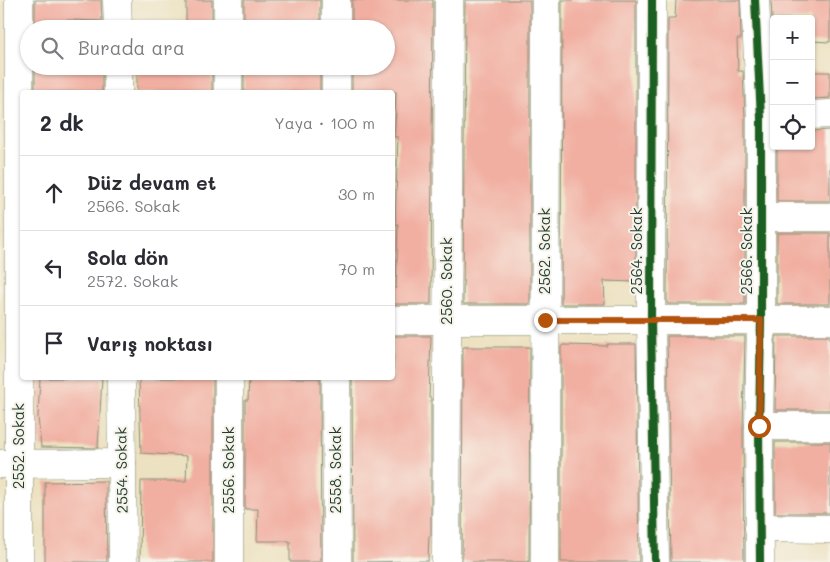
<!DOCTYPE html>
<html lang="tr">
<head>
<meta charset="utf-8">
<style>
  :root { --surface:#fff; --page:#f2f2f3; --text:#2b2b33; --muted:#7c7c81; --line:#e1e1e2 }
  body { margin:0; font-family:Mali,sans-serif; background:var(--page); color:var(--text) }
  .controls { position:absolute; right:15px; top:15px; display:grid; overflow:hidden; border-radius:5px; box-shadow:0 1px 4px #0004 }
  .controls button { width:45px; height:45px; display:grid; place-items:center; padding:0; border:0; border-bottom:1px solid var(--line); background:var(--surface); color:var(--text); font:25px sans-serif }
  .stop { position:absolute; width:15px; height:15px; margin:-11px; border:4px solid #b45309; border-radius:50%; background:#fff }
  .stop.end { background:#b45309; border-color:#fff; box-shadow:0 1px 5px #0008 }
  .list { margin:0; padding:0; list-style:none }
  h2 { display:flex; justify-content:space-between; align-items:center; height:65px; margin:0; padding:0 20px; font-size:21px }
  h2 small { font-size:16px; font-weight:400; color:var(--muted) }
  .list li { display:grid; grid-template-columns:32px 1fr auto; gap:15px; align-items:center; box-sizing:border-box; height:75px; padding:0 20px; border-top:1px solid var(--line) }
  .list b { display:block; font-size:19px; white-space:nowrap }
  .list p { margin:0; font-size:16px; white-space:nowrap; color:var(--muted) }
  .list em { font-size:16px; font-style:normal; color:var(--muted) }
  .icon { flex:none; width:28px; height:28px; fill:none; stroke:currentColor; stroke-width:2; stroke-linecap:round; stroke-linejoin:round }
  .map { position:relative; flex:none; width:830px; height:562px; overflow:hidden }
  .search { position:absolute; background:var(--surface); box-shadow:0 1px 4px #0004; left:20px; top:20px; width:375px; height:55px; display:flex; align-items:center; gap:12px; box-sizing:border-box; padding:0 18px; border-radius:28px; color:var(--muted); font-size:19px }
  .panel { position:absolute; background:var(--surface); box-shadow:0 1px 4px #0004; left:20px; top:90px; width:375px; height:290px; border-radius:5px }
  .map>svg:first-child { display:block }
  .building { fill:#f1afa1 }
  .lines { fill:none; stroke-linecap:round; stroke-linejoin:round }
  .minor-casing { stroke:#868f7a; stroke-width:29 }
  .minor { stroke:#fff; stroke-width:28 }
  .cycleway-casing { stroke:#f7f3e8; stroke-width:11 }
  .cycleway { stroke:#1b5e20; stroke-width:8 }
  .route { stroke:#b45309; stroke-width:6 }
  .labels { text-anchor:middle; stroke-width:4; stroke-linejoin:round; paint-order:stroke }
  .street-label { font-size:15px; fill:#1f3d34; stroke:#f7f3e8 }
</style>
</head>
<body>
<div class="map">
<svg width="830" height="562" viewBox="0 0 830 562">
  <rect width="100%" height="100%" fill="#f7f3e8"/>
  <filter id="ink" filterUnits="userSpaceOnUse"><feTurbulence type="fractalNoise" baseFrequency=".02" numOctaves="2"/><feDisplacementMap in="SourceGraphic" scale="10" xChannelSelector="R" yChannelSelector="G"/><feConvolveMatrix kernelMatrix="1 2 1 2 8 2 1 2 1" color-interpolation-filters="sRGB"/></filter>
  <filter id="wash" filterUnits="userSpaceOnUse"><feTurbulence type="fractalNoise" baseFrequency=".0096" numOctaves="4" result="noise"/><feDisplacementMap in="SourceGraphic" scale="20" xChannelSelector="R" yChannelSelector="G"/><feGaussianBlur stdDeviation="1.12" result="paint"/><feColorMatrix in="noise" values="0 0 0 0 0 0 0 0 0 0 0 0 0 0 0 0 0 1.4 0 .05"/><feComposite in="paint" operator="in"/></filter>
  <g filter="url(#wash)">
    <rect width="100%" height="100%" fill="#ece1c0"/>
    <g id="blocks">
      <g class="building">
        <polygon points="35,0 101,0 102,21 67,20 67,29 35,29"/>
        <rect x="186" y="0" width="26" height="29"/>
        <rect x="244" y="0" width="76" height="29"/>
        <polygon points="352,0 433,0 431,304 393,304 393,288 396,288 398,224 395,224 398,137 394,137 396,111 395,111 396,92 352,92 352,66 386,66 386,29 352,29"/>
        <polygon points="465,0 530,0 530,304 463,304"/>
        <polygon points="562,0 636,0 636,282 604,281 605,304 561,304"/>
        <polygon points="676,0 740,0 741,39 737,39 738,71 743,71 745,118 745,304 667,304 668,18 675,18"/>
        <polygon points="771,0 830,0 830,42 811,41 811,19 772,19"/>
        <rect x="35" y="66" width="67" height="26"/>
        <rect x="137" y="66" width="75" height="26"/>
        <rect x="244" y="66" width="76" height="26"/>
        <polygon points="811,72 830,72 830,98 811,99"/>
        <polygon points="830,130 830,201 777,201 777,146 811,146 811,131"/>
        <rect x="777" y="233" width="53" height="71"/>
        <polygon points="394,336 431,336 429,398 431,398 431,536 429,536 428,561 353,562 352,378 393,378"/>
        <polygon points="667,336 745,336 743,426 744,562 671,562"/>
        <polygon points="776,336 830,336 830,410 775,410"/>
        <polygon points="607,344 636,344 639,562 561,562 561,347 563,345 607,346"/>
        <polygon points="463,347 530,347 529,562 462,562"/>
        <polygon points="40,378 102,378 98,448 41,447 38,417"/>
        <polygon points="139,378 213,378 213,562 140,562 141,481 186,481 187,456 141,453"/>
        <polygon points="249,378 320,378 321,562 290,562 290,541 257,541 258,509 245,509 245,400 248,400"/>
        <rect x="775" y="442" width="55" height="71"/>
        <polygon points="106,481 107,562 45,562 45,482"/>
      </g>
    </g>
  </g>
  <g filter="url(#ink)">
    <use href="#blocks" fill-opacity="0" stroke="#868f7a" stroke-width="1"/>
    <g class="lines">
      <defs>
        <g id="minor">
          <polyline points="19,0 19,562"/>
          <polyline points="117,0 118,29"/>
          <polyline points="228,0 228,29"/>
          <polyline points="336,0 336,29"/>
          <polyline points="652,0 651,321 655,562"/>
          <polyline points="755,0 761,118 761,320 759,426 760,562"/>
          <polyline points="118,66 118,92"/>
          <polyline points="228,66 228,92"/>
          <polyline points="336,66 336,92"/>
          <polyline points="811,115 830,114"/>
          <polyline points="760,217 830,217"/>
          <polyline points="392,320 830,320"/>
          <polyline points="121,378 123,562"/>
          <polyline points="229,378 229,562"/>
          <polyline points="336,378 337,562"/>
          <polyline points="759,426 830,426"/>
          <polyline points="0,464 122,463"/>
          <polyline points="759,528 830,529"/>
          <polyline points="446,562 449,0"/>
          <polyline points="545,562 546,0"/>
        </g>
      </defs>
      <use href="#minor" class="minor-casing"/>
      <use href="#minor" class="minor"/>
      <defs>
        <g id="cycleway">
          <polyline points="652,0 651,321 655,562"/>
          <polyline points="755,0 761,118 761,320 759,426 760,562"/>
        </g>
      </defs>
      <use href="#cycleway" class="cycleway-casing"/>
      <use href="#cycleway" class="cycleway"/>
    </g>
  </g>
  <g class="lines" filter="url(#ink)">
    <polyline class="route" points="545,320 761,320 759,426"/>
  </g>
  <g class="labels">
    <g class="street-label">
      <text transform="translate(545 251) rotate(-90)" y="5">2562. Sokak</text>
      <text transform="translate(637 251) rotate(-90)" y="5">2564. Sokak</text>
      <text transform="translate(747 251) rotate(-90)" y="5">2566. Sokak</text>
      <text transform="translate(447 281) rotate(-90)" y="5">2560. Sokak</text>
      <text transform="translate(19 446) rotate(-90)" y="5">2552. Sokak</text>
      <text transform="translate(122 470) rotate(-91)" y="5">2554. Sokak</text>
      <text transform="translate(229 470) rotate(-90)" y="5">2556. Sokak</text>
      <text transform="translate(336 470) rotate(-90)" y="5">2558. Sokak</text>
    </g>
  </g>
</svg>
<div class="controls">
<button>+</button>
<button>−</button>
<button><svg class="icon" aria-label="locate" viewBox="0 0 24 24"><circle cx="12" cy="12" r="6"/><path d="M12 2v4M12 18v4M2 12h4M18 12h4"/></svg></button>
</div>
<div class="stop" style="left:759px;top:426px"></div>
<div class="stop end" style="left:545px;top:320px"></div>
<div class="search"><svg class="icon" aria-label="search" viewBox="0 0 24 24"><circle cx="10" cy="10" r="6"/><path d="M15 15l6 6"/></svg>Burada ara</div>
<section class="panel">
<h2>2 dk<small>Yaya · 100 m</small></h2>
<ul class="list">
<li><svg class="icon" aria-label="ahead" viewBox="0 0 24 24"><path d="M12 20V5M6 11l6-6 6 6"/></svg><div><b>Düz devam et</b><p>2566. Sokak</p></div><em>30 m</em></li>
<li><svg class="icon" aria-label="left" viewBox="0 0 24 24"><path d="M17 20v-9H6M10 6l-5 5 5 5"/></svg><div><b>Sola dön</b><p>2572. Sokak</p></div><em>70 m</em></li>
<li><svg class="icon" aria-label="arrive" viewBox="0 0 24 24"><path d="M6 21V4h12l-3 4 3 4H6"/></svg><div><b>Varış noktası</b></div></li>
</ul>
</section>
</div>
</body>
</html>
